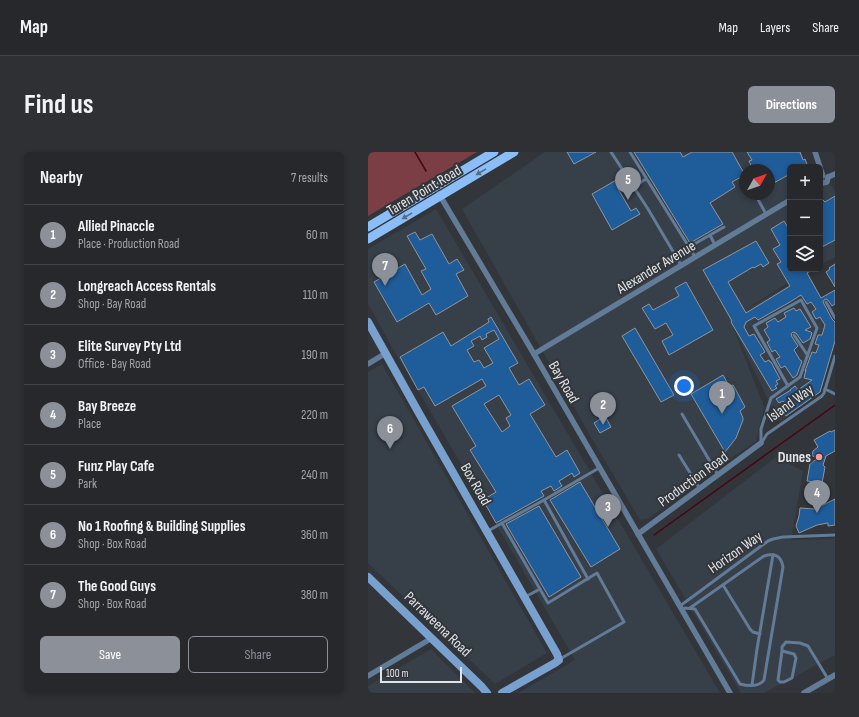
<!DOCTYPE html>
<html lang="en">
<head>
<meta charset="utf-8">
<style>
  :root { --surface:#26282c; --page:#2e3034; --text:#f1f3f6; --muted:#a4a6a9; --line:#424448; --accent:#8c9099 }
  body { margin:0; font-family:"Sofia Sans Condensed",sans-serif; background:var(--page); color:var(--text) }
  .controls { position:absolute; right:12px; top:12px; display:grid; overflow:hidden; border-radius:6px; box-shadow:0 2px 6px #0003 }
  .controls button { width:36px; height:36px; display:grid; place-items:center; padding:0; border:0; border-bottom:1px solid var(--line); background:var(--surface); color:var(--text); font:20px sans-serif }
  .compass { position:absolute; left:371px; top:12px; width:36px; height:36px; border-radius:50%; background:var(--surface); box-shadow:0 2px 6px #0003; rotate:50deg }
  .scale { position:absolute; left:12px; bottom:10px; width:82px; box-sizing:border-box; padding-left:4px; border:2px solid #e1e4e7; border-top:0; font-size:11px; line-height:14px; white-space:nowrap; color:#e1e4e7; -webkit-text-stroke:3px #32363b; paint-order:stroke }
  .you { position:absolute; left:316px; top:234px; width:14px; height:14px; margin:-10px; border:3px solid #fff; border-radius:50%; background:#1a73e8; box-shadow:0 0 0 6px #1a73e833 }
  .badge { display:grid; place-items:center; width:26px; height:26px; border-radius:50%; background:var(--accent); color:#fff; font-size:13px; font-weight:700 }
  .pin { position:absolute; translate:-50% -33px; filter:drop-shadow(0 1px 2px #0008) }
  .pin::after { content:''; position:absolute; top:21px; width:14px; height:12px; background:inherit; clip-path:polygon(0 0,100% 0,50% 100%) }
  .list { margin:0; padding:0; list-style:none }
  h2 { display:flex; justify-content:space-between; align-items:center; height:52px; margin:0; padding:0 16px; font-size:17px }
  h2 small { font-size:13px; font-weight:400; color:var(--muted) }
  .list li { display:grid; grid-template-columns:26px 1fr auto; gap:12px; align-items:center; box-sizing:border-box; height:60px; padding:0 16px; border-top:1px solid var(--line) }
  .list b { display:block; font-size:15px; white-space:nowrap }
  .list p { margin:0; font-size:13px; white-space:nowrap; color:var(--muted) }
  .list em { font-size:13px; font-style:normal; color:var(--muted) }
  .actions { display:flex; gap:8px; padding:12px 16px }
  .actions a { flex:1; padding:9px 0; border:1px solid var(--accent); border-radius:6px; text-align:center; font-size:14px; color:var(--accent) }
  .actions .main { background:var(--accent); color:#fff }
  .icon { flex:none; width:22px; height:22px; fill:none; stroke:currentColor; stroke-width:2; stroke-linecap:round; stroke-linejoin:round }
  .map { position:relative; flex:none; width:467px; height:541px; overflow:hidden; border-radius:6px }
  header { display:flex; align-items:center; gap:24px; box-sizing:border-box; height:56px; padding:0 20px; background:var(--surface); border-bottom:1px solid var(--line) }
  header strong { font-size:19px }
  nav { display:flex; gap:22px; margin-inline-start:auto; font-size:14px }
  .intro { display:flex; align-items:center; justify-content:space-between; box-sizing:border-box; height:96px; padding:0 24px }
  h1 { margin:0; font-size:28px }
  .button { padding:10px 18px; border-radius:6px; background:var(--accent); color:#fff; font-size:14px; font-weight:700 }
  main { display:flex; gap:24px; padding:0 24px }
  aside { flex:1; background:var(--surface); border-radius:6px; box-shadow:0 2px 6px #0003 }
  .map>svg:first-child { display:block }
  .built { fill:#373f49; fill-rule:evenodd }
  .green { fill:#7a3e44 }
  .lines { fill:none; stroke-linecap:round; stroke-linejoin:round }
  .stream { stroke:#470615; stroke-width:1.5 }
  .building { fill:#1f5c9a; stroke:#91959b; fill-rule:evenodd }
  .lane { stroke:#627b97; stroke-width:3 }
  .street { stroke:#627b97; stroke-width:5.5 }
  .secondary { stroke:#79a1cf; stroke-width:8 }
  .primary { stroke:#8bbef9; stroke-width:9 }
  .oneway { fill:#566c87 }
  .poi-dot { fill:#f49aa1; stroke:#32363b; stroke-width:1.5 }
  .labels { text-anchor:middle; stroke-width:4; stroke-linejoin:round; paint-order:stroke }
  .street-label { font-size:15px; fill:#e1e4e7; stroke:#32363b }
  .poi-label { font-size:15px; font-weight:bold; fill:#e1e4e7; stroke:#32363b; text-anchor:end }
</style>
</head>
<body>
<header>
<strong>Map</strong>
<nav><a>Map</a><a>Layers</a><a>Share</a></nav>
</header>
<div class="intro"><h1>Find us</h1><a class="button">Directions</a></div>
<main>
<aside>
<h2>Nearby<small>7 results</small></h2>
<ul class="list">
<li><span class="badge">1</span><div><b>Allied Pinaccle</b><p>Place · Production Road</p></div><em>60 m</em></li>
<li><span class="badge">2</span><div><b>Longreach Access Rentals</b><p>Shop · Bay Road</p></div><em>110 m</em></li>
<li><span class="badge">3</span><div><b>Elite Survey Pty Ltd</b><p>Office · Bay Road</p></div><em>190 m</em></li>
<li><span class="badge">4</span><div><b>Bay Breeze</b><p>Place</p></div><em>220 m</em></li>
<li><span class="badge">5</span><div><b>Funz Play Cafe</b><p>Park</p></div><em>240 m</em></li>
<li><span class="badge">6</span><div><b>No 1 Roofing &amp; Building Supplies</b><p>Shop · Box Road</p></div><em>360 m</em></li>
<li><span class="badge">7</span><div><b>The Good Guys</b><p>Shop · Box Road</p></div><em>380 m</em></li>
</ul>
<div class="actions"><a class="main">Save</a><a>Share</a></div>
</aside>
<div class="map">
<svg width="467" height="541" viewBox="0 0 467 541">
  <rect width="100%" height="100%" fill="#32363b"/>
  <g class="built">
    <path d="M177 0H433L438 15H422V117L432 123 374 160 437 124 467 181 452 240 411 270 365 175 396 255 388 289 321 335 322 337 281 366 272 368 227 292 94 57ZM377 18H401V42H377Z"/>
    <polygon points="452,30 464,34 467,39 467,105 452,113"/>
    <polygon points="68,57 352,541 150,541 207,508 50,238 29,204 0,152 0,97"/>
    <polygon points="14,212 179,501 127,532 0,411 0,220"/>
    <polygon points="408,305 435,319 423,388 467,387 467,503 396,541 373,541 288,397"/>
    <polygon points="63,497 107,541 0,541 0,534"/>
  </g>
  <polygon class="green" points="0,0 109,0 0,64"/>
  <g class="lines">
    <g class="stream">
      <polyline points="47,0 58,19"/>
      <polyline points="286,383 467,253"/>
    </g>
  </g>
  <g class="building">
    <polygon points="199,0 228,0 206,12"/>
    <polygon points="266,0 312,0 315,5 324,0 364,0 377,23 364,30 367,35 342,51 355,72 322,91"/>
    <polygon points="379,0 432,0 435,8 437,7 440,15 422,15 422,22 404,32 403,29 401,30 401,18 385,18 381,9 384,8"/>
    <polygon points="250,27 254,33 249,35 263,59 268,56 272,62 244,78 224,42"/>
    <polygon points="467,44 467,88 452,96 452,50 455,48 457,50"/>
    <polygon points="416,69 422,79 422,117 446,117 439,121 453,146 467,138 467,152 464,154 460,148 458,147 456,148 455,150 464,167 467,170 467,189 452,240 418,264 415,259 419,256 415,249 411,251 408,247 423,238 422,238 427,234 430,238 444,228 436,226 438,218 437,219 444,200 448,201 451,193 447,192 450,183 454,183 457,173 452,165 448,167 444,160 448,157 443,150 439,152 433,143 422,150 390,168 387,165 378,170 376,175 381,184 386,182 397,200 392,203 397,210 401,208 402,210 403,210 412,227 408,229 410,232 407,234 409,236 404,239 363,170 364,169 335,118 388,89 401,111 395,115 393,112 386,116 385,115 360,130 378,161 422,134 409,112 413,110 405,97 412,93 403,77"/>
    <polygon points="47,80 52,88 64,82 81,112 89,107 96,118 88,122 100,144 68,163 61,151 29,170 6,130 37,112 54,143 63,137 53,119 58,117 39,84"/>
    <polygon points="467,112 467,135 458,120 462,117 461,116"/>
    <polygon points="318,130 345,178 301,203 294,189 305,183 298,171 287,177 274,156 281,152 285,158 311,144 307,136"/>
    <polygon points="426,156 428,159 432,157 443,175 437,178 443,180 444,181 442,187 435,191 428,181 425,180 423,182 424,185 430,194 426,198 432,208 434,209 429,223 425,226 417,214 413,216 408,207 412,205 407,198 404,200 399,190 402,188 396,178 400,175 398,171 407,166 410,170 418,165 416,161"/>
    <path d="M123 165 150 211 141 216 151 233 161 227 177 253 162 262 188 305 199 298 212 321 206 325 204 321 191 329 194 334 186 339 183 334 173 339 176 344 128 371 115 348 128 340 102 298 108 294 84 254 118 234 114 227 67 254 56 235 50 238 32 205 75 180 83 194 121 170 120 167ZM126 178 131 187 116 196 125 211 116 216 111 208 106 210 99 198 106 194 103 189 112 184 114 188 119 185 118 182ZM131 243 143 263 138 266 142 274 134 280 116 252Z"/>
    <polygon points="267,176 306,243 293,250 254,184"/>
    <polygon points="355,223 361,234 365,233 368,238 370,242 377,255 372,259 375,266 375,268 368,286 357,300 323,242"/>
    <polygon points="237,264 243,275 232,281 226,271"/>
    <polygon points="467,278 467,299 458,304 455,313 457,315 454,331 439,329 442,312 451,305 444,304 445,299 450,295 446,288 462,279 463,280"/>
    <polygon points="212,330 252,397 223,415 182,348"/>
    <polygon points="467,347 467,373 460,374 460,371 449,373 431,381 428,374 431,364 432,356 447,357"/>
    <polygon points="171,354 213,425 181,445 138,372"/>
  </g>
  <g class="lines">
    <g class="lane">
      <polyline points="243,0 280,57 313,113"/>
      <polyline points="262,0 321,95"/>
      <polyline points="265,35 278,27"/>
      <polyline points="387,42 398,62"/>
      <polyline points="342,83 347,93"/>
      <polyline points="327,105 321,95 356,75"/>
      <polyline points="458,150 467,166"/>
      <polyline points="426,183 440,204"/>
      <polyline points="457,237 467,242"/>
      <polyline points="314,262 350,323"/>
      <polyline points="394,290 399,282 454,244 456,241 467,204"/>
      <polyline points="393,291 393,277 403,246 432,225 449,176 433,148 386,174 420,234"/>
      <polyline points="311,303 332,337"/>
      <polyline points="176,348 220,427"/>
      <polyline points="134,371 176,348 231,316"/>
      <polyline points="120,379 134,371 180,451 229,421 256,470 192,507"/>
      <polyline points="355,433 382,477 385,480 392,482"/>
      <polyline points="157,445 172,437"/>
      <polyline points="312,454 400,389 405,387 415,385 467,383"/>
      <path d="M314 458 317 456 327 457 372 532C380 534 391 535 396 528L415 415C413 403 406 401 396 404L322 456"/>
      <polyline points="414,499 426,502 428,506 424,526 416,530 412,530 410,528 414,499 414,495 418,490 432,491 440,494 460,527"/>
      <polyline points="384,533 389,497 405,403"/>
    </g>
    <g class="street">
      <polyline points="447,0 455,24"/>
      <polyline points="460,25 467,22"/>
      <polyline points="453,29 455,31 459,30 460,25"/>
      <polyline points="71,42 166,202 362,541"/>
      <polyline points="166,202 422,48"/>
      <polyline points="0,212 18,201"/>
      <polyline points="270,382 393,291"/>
      <polyline points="0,524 64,486"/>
      <polyline points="436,541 467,523"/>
    </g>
    <g class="secondary">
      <polyline points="0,170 52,263 189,502 191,508 187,511 134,541"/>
      <polyline points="0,425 114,535 119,541"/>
    </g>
    <g class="primary">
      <polyline points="0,75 126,0"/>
      <polyline points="0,87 146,0"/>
    </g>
  </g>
  <defs><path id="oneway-solid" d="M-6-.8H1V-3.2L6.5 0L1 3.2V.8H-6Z"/></defs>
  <g class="oneway">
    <use href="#oneway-solid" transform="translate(113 20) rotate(149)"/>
    <use href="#oneway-solid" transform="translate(39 64) rotate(149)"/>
  </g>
  <circle class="poi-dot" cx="451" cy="305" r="4"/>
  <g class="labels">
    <g class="street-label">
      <text transform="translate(56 38) rotate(-31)" y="5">Taren Point Road</text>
      <text transform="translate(288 115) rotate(-31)" y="5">Alexander Avenue</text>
      <text transform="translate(196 230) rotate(60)" y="5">Bay Road</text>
      <text transform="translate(422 251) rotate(-36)" y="5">Island Way</text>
      <text transform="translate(325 327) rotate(-36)" y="5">Production Road</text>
      <text transform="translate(108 332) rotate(60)" y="5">Box Road</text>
      <text transform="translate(367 400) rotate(-35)" y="5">Horizon Way</text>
      <text transform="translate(70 472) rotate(44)" y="5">Parraweena Road</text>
    </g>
    <g class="poi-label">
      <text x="443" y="310">Dunes</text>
    </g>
  </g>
</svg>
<div class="controls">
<button>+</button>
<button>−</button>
<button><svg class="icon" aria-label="layers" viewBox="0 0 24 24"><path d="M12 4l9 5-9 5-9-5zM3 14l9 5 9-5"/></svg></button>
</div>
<svg class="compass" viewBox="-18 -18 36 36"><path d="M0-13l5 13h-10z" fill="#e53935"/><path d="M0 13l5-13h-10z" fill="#a4a6a9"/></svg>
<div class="scale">100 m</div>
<div class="you"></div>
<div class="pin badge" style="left:354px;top:262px">1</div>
<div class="pin badge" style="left:235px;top:273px">2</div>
<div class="pin badge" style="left:240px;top:375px">3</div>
<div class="pin badge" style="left:449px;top:361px">4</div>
<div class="pin badge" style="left:260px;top:48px">5</div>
<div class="pin badge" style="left:22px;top:297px">6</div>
<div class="pin badge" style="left:17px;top:134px">7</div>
</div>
</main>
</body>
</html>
